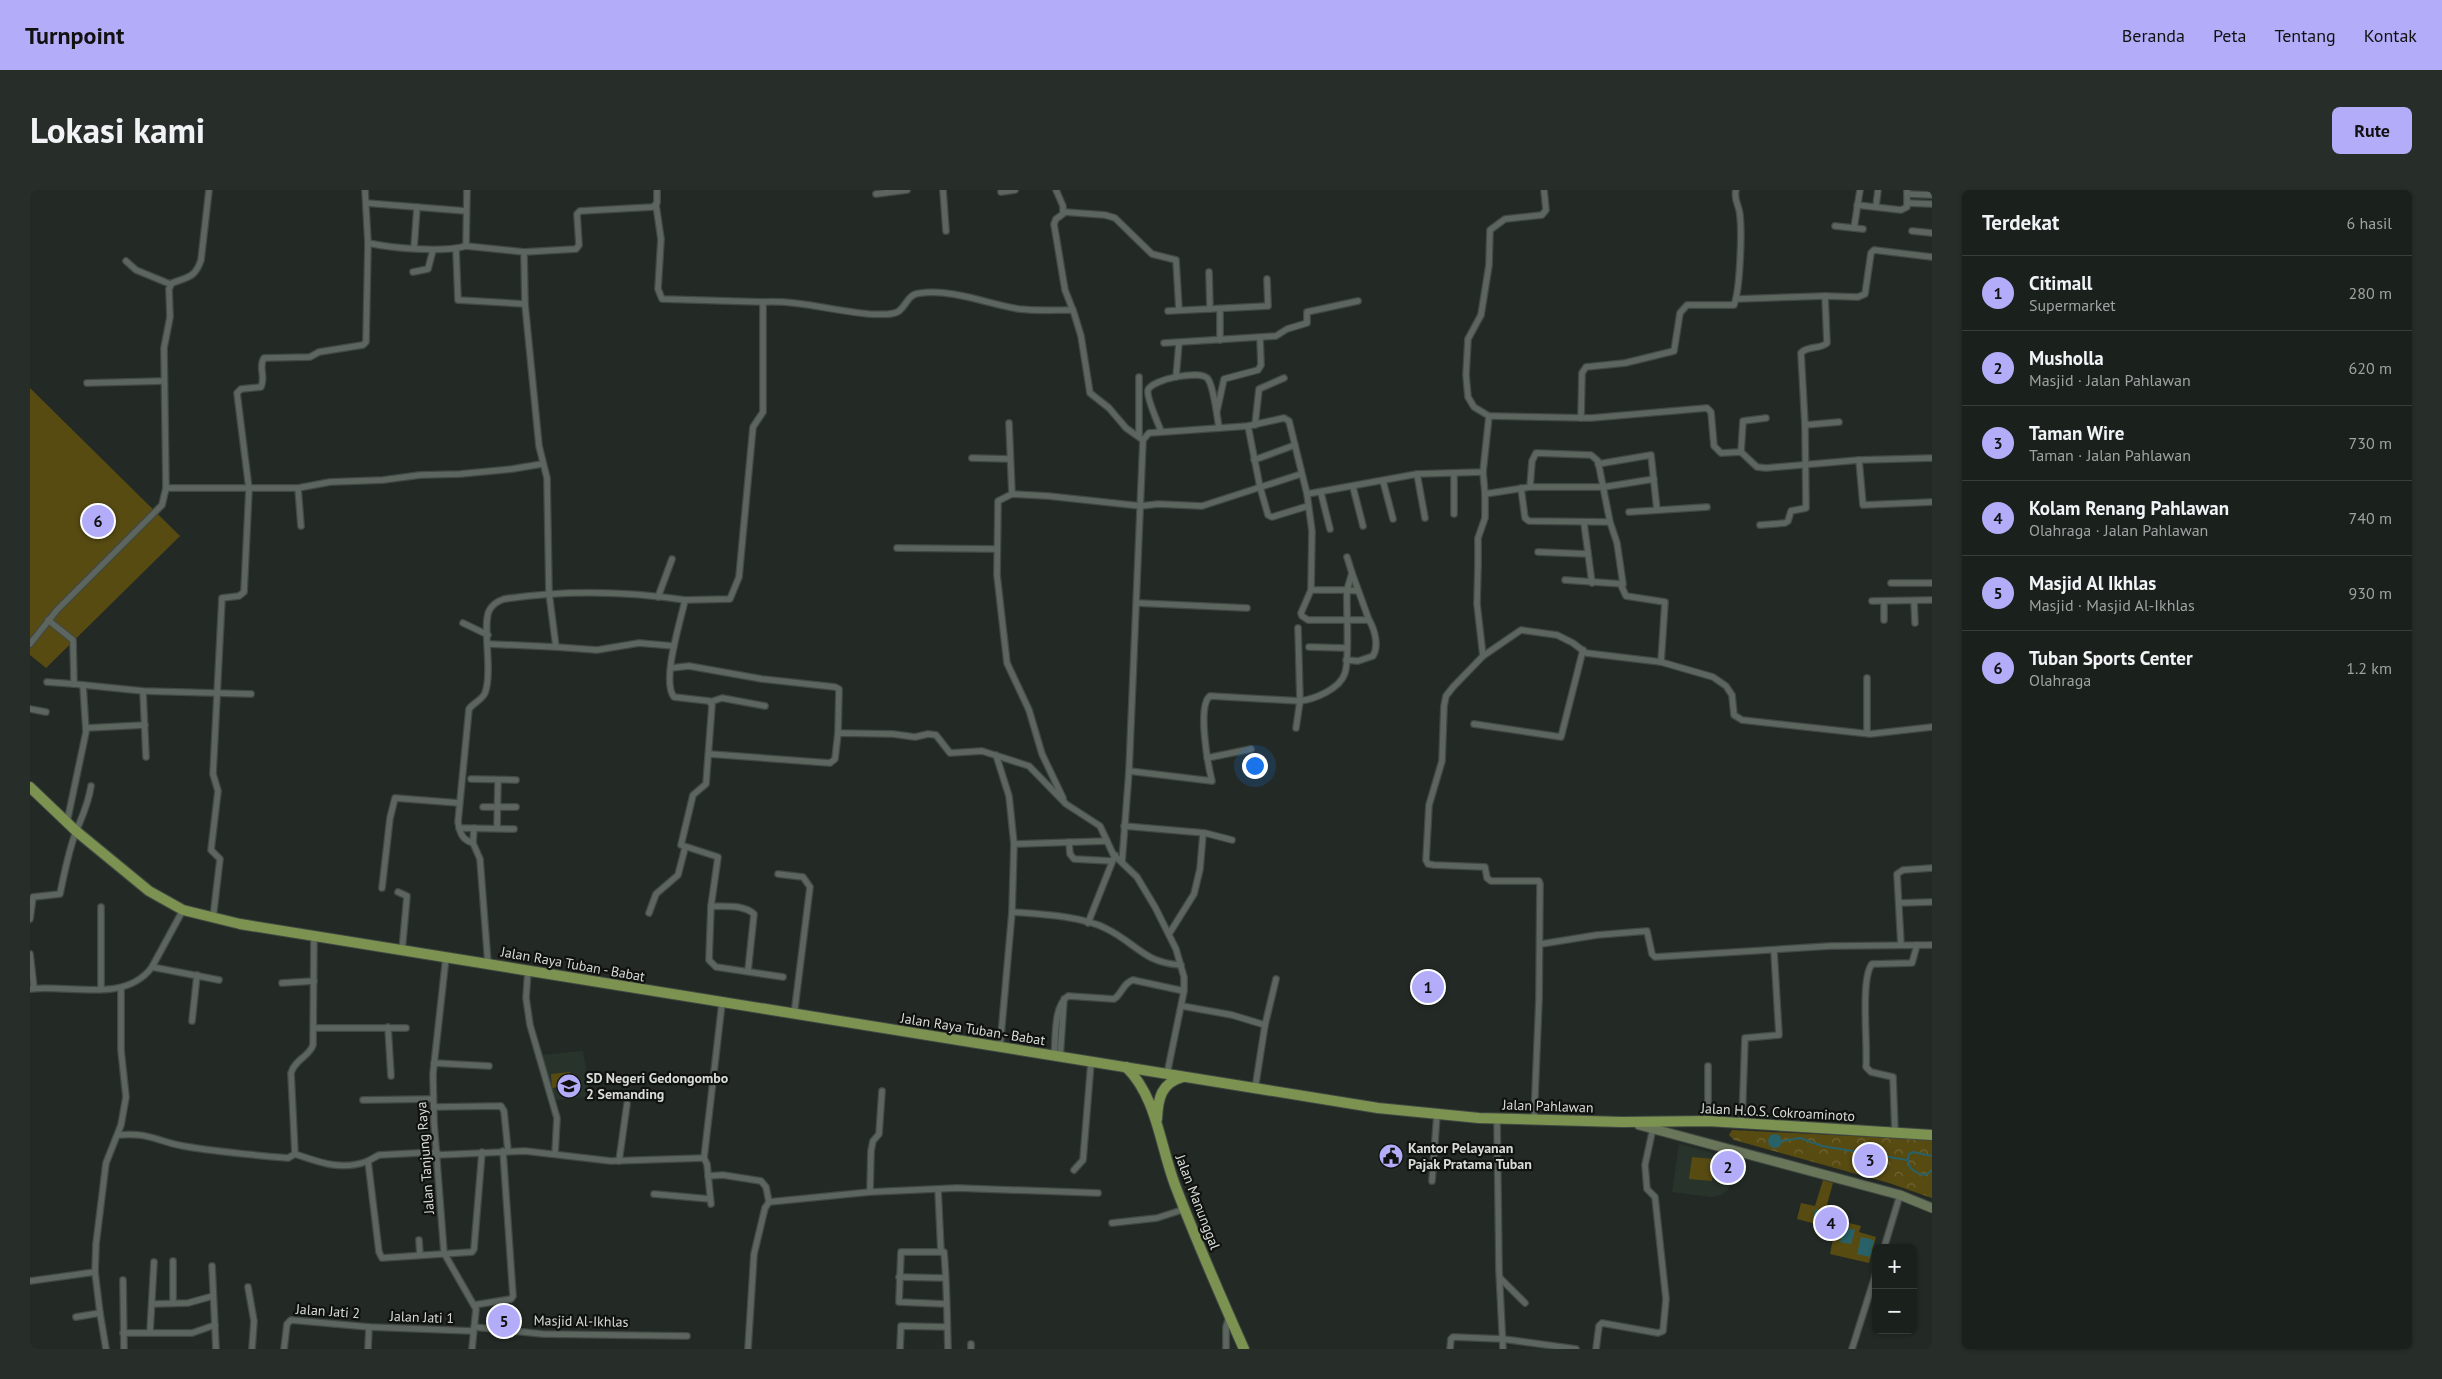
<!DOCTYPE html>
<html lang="id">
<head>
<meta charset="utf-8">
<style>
  :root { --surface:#1a201c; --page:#272d29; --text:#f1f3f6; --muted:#9fa3a3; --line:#383e3b; --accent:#b3adf9 }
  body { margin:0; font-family:"PT Sans",sans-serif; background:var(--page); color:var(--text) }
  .controls { position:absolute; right:15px; bottom:15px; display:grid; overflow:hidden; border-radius:8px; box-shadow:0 1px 4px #0004 }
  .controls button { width:45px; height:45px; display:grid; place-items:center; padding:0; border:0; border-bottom:1px solid var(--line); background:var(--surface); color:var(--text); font:25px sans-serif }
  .you { position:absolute; left:1224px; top:575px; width:18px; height:18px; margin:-12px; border:4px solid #fff; border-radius:50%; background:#1a73e8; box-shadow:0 0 0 8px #1a73e833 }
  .badge { display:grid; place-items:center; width:32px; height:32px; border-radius:50%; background:var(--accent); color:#111; font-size:16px; font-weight:700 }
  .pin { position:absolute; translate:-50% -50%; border:2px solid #fff; box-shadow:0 1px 5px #0006 }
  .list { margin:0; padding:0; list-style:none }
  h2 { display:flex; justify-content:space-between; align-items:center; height:65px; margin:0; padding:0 20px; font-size:21px }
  h2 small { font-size:16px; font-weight:400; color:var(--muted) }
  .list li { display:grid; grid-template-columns:32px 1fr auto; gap:15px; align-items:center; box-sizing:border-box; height:75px; padding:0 20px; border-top:1px solid var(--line) }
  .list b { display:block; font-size:19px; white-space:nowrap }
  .list p { margin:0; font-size:16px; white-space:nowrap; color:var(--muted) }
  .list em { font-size:16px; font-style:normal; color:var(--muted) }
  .map { position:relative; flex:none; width:1902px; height:1159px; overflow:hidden; border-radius:8px }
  header { display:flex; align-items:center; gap:30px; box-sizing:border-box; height:70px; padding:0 25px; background:var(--accent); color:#111 }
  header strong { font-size:24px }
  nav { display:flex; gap:28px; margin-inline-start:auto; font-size:18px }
  .intro { display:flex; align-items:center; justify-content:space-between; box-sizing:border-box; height:120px; padding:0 30px }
  h1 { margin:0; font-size:35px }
  .button { padding:12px 22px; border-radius:8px; background:var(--accent); color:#111; font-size:18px; font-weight:700 }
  main { display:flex; gap:30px; padding:0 30px }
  aside { flex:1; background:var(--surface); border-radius:8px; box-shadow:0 1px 4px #0004 }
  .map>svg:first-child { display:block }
  .built { fill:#28342b }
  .park { fill:url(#park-crowns) }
  .pitch { fill:#574b12 }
  .water { fill:#286268 }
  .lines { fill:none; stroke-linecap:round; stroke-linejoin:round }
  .stream { stroke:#286268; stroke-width:2 }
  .minor-casing { stroke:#424843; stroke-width:8 }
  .secondary-casing { stroke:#424843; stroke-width:11 }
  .trunk-casing { stroke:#424843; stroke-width:12 }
  .minor { stroke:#5d655f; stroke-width:5.5 }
  .secondary { stroke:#69765a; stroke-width:9 }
  .trunk { stroke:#7c9250; stroke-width:10 }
  .labels { text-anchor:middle; stroke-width:4.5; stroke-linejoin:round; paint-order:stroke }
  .street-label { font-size:14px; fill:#d9ddd9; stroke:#0f120f }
  .poi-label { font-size:14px; font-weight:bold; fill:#d9ddd9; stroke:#0f120f; text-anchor:start }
</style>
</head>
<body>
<header>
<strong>Turnpoint</strong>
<nav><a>Beranda</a><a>Peta</a><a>Tentang</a><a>Kontak</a></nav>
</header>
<div class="intro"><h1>Lokasi kami</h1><a class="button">Rute</a></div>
<main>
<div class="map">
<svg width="1902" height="1159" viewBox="0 0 1902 1159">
  <defs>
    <pattern id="park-crowns" width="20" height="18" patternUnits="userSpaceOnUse" patternTransform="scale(1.25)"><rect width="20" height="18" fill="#574b12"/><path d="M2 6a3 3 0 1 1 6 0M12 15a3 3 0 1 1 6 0" fill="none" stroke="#6f6434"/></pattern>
  </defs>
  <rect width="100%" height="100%" fill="#232a25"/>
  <g class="built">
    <polygon points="553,861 560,907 525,910 511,865"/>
    <polygon points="1649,954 1707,970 1698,1000 1691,1005 1682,1007 1642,1002"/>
  </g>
  <polygon class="park" points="1702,940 1902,950 1902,1008 1859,993 1704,950 1699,945"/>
  <g class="pitch">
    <polygon points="0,198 150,346 16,478 0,465"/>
    <polygon points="540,882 542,895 522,898 521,884"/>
    <polygon points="1662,967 1685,969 1682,991 1659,989"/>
    <polygon points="1793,990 1803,993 1796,1018 1810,1022 1808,1030 1831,1036 1829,1042 1846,1047 1839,1073 1800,1064 1805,1039 1767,1029 1771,1013 1785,1016"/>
  </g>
  <g class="water">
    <circle cx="1745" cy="951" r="7"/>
    <polygon points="1785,1019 1806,1024 1803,1034 1783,1029"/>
    <polygon points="1814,1037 1825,1040 1821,1054 1810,1052"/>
    <polygon points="1831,1047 1844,1050 1840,1067 1827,1064"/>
  </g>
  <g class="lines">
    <g class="stream">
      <polyline points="1753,951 1770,948 1792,956 1877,970"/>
      <path d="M1902 966 1883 962 1879 964C1875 976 1884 984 1896 985L1902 980"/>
    </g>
    <defs>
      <g id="minor">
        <path d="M335 0 338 53C361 58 413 63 436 56"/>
        <polyline points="437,0 436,56 494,62 495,114 509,256 517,288 519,403 526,457 567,460 609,453 644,456"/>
        <polyline points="913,0 916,41"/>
        <polyline points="1026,0 1033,16 1033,24 1026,29 1024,34 1035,100 1044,123 1051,146 1060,203 1079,218 1096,238 1113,250"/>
        <polyline points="971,2 985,0"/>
        <polyline points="846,4 877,0"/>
        <polyline points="1877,4 1902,5"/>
        <polyline points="336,13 436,21"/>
        <polyline points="1877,13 1902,14"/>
        <polyline points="626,15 631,49 628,99 632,109 733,112"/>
        <polyline points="1827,15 1871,20 1877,17 1877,0"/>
        <polyline points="1846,16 1848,0"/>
        <polyline points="1034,22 1075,25 1085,28 1122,64 1146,70 1149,120"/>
        <polyline points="1805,36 1833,39"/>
        <polyline points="1824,38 1830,0"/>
        <polyline points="1882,41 1902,43"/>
        <polyline points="384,58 387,17"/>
        <polyline points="426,59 428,110 495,114"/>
        <polyline points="494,62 546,59 549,55 547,24 550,21 623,17 627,13 627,0"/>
        <polyline points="96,71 106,80 140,94"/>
        <polyline points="383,82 398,79 403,60"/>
        <polyline points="1179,82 1180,119"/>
        <polyline points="1706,109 1795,106"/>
        <polyline points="1190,119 1190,150"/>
        <polyline points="1138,121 1238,116 1237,89"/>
        <polyline points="1134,153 1246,146 1257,139 1277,133 1277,122 1328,111"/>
        <polyline points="1109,187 1109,246"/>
        <polyline points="1146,187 1149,153"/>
        <polyline points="57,193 134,191"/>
        <polyline points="1187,221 1194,189 1228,180 1231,175 1230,148"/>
        <polyline points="1459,226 1561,228 1677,218 1681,222 1684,256 1691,263 1711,262 1727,277 1736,278 1829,270 1833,315 1902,312"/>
        <path d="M1551 228 1552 183 1556 177 1595 173 1644 161 1650 123 1657 115H1704C1710 100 1712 44 1710 26 1710 17 1703 9 1706 0"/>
        <polyline points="979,233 982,304"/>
        <polyline points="1225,235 1229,199 1254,188"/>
        <polyline points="1775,235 1809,232"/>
        <polyline points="1218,236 1230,297 1238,325 1242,327 1278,316"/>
        <path d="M1131 241C1128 233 1116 207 1118 200 1122 189 1172 179 1178 189 1184 198 1187 226 1189 238"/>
        <polyline points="1711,262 1713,231 1736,228"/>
        <polyline points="942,268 980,269"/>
        <polyline points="1224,270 1265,255"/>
        <polyline points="1829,270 1902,268"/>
        <polyline points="1568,274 1621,265 1627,320"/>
        <polyline points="1453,282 1455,304 1500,297 1574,297 1624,289"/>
        <polyline points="1387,284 1395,328"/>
        <polyline points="1353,291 1363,329"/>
        <polyline points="1323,297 1333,336"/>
        <polyline points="1500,297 1502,271 1506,263 1561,265 1568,271 1580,332"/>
        <polyline points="136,298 268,298 300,292 353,290 390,285 430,284 482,279 512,274"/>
        <polyline points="268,298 271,336"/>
        <polyline points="1491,298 1495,328 1499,331 1580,332 1587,353 1593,394 1535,390"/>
        <polyline points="1291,303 1300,339"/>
        <polyline points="1277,304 1387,284 1453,282 1459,226 1444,217 1438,207 1436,185 1438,149 1451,125 1459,75 1460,40 1475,29 1512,25 1516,20 1514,0"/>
        <polyline points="1455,304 1455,328 1448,348 1448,375 1447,414 1453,466 1423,497 1416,506 1414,516 1412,571 1399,615 1396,670 1398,674 1404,675 1455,677 1457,688 1461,691 1509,691 1510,694 1509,809 1504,929"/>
        <polyline points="1599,322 1677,317"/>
        <polyline points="1424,324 1424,283"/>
        <polyline points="1554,333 1562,393"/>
        <path d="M1730 335 1755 333 1758 331 1761 321 1776 318 1775 235 1771 163C1778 155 1790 160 1797 153L1795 106 1828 107 1835 104 1841 63 1844 60 1902 67"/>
        <polyline points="867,358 966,359"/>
        <polyline points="1508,362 1558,364"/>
        <polyline points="1322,383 1339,430"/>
        <polyline points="1861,393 1902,393"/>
        <polyline points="1591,395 1596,406 1635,412 1631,472"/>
        <polyline points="1281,400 1317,400 1322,383 1317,367"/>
        <polyline points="628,407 642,369"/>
        <path d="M655 410 700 409 709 387 723 237 733 222V112C769 110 803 121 839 124 847 124 862 126 869 121 878 114 877 104 891 103 923 99 958 114 989 119 1007 121 1025 120 1043 120"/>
        <polyline points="1842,411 1902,410"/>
        <polyline points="1854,411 1854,430"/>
        <polyline points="1884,411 1885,433"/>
        <polyline points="1107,413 1217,418"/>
        <polyline points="18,430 43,450 44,494 113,501 221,504"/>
        <polyline points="433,433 458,445"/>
        <path d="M0 454 27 420 132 315 136 298 134 158 140 127 139 99 142 93C158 87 165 88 171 70L179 0"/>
        <polyline points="459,454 526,457"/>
        <polyline points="1279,457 1316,458"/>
        <polyline points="1453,466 1491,440 1527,445 1543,453 1556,463 1631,472 1683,487 1696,496 1702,505 1704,525 1712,530 1840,544 1902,537"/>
        <polyline points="641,478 659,476 732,489 805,497 809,499 808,543"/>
        <polyline points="17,492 44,494"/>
        <polyline points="113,501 116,567"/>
        <polyline points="680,512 692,508 735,516"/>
        <polyline points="0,519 16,522"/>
        <polyline points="1444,534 1531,547 1553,460"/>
        <polyline points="56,538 115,535"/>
        <polyline points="1266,538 1270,511 1268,438"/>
        <polyline points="1837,543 1837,488"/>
        <polyline points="679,564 800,573 805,569 808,543 863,544 885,547 898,544 906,545 920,563 952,561 999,576 1036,614 1070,636 1083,664 1107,687 1125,717 1146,759 1154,787 1154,801 1137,884"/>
        <polyline points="966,565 979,606 984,654 982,722 970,857"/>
        <polyline points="1177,568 1221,559"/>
        <path d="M1099 581 1182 591C1178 575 1167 516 1180 506L1270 511C1285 509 1310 499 1315 483 1320 467 1316 420 1317 400L1328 401"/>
        <polyline points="441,589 486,590"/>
        <polyline points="1033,608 1012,564 999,520 977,473 967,385 968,311 982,304 1018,306 1111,316 1128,314 1172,316 1271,284"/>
        <polyline points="453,617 486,617"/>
        <polyline points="37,632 56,542 53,495"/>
        <polyline points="1094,636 1175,643 1202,650"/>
        <polyline points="429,638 484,639"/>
        <polyline points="467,638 468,590"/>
        <polyline points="1039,652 1040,664 1044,669 1082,671"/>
        <polyline points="443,653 444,638"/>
        <polyline points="984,654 1077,651"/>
        <path d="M1092 672 1099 581 1113 250 1119 243 1218 236 1254 228 1259 231 1277 304 1282 341 1281 400 1271 423 1272 426 1278 430H1339C1345 440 1349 456 1343 466L1328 471 1316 470"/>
        <polyline points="748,684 773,687 780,697 764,825"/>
        <polyline points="352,698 360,628 365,608 429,613"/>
        <polyline points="368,702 377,706 372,761"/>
        <polyline points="1869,713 1902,712"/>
        <path d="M681 716C694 717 713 714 724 724L718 781"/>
        <polyline points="71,717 71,799"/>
        <path d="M982 722C1009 724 1053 726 1077 739 1107 754 1114 773 1151 775"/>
        <polyline points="619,723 626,704 648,685 655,658"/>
        <path d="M183 728 190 669 181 660 188 601 183 584 192 408 209 406 214 402 219 299 207 203 211 199 231 197C236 187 228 177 234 168L280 167 289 162 333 155 336 152 338 53"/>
        <path d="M0 729 3 707 30 704C34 684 38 664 45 644 52 626 58 616 61 596"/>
        <polyline points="1058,733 1085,665"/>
        <polyline points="1139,744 1164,704 1170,679 1173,644"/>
        <polyline points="1511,754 1567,745 1617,741 1622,764 1625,767 1800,756 1902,755"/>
        <polyline points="1871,755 1867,684 1873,680 1902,678"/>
        <polyline points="0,764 4,798"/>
        <polyline points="416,767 403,884 404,932 414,1063 446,1119 442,1159"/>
        <path d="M458 774 450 669 443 653C432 650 430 643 428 632L439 519C443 513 452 510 455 503 463 481 452 436 459 421 462 415 468 411 474 409 534 400 595 401 655 410 651 430 631 491 644 507L679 511 682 515 676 594 663 605 651 655 688 667 681 716 679 770 686 777 753 787"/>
        <polyline points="122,777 189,790"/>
        <polyline points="498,780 496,808 500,835 527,928 525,964"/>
        <polyline points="252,793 284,791"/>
        <path d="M0 799C39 794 95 814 122 777L153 720"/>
        <polyline points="1152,816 1202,825 1235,835"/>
        <polyline points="162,831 167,785"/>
        <polyline points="358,837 361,886"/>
        <polyline points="284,838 376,838"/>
        <path d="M1024 867C1026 850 1023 816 1038 806L1084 809C1092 804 1093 793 1103 790L1154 801"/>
        <polyline points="1030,868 1034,809"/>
        <polyline points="404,873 459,876"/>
        <polyline points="1225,899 1235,835 1246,789"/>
        <polyline points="333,910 403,909"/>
        <polyline points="404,917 471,916 474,921 478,961"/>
        <polyline points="1467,928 1469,1080 1473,1159"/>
        <polyline points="1678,931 1678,876"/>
        <polyline points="1712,932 1715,848 1749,845 1744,761"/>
        <path d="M1865 942 1863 887 1841 882 1836 877C1838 855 1830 789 1842 774L1882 773 1887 755"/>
        <path d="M88 945C119 942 126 951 153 956 187 962 223 965 258 968L265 964 261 883C265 869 279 867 283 855L284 746"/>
        <polyline points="407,962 349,965 338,971 349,1062 352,1068 442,1062 444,1059 452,962"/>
        <path d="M265 964C291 973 312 981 338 971"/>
        <polyline points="407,965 495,961 581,971 674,968"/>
        <polyline points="589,971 597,914"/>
        <polyline points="1044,980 1053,970 1061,872"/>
        <polyline points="678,986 693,985 731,991 736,997 739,1012"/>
        <polyline points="1402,991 1407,924"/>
        <polyline points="908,999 911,1062"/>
        <polyline points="840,1002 841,961 843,951 849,944 852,901"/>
        <polyline points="624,1004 680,1009"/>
        <polyline points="681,1014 677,974 674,968 692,813"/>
        <polyline points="1082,1033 1127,1028 1155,1019"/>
        <polyline points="389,1050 390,1065"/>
        <polyline points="1854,1058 1870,1005"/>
        <polyline points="182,1076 186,1159"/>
        <polyline points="65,1082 70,1123"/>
        <polyline points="869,1087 915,1088"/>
        <polyline points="1470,1088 1495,1113"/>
        <polyline points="93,1090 94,1159"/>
        <polyline points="0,1091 65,1082 66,1054 76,973 91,935 96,907 91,860 91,798"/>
        <polyline points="218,1097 224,1131 222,1159"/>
        <polyline points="143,1113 143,1071"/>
        <polyline points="123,1114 158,1113 183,1106"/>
        <path d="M916 1114 869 1112 871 1062H914C917 1094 917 1127 918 1159"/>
        <polyline points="444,1115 481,1109 483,1106 473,961"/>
        <polyline points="46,1127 70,1123 76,1159"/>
        <polyline points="444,1137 513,1144 657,1146"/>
        <polyline points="120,1142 124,1072"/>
        <polyline points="93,1143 162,1143 185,1135"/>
        <polyline points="254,1159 257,1134 261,1130 339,1137 443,1141"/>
        <polyline points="338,1159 339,1137"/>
        <polyline points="718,1159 724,1064 735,1018 739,1012 840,1002 927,998 1068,1003"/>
        <polyline points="870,1159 871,1136 917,1137"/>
        <polyline points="941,1159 941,1154"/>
        <polyline points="1196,1159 1196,1137 1199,1127"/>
        <polyline points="1420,1159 1421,1149 1423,1147 1473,1149 1546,1159"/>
        <polyline points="1566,1159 1569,1136 1572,1133 1628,1143 1633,1141 1636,1109 1625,1007 1617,999 1615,975 1623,938"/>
        <polyline points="1822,1159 1846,1083"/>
      </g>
      <polyline id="secondary" points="1609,935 1870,1005 1902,1018"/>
      <g id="trunk">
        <polyline points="0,597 46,641 119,701 153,720 210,734 1348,918 1449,928 1592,932 1678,931 1902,945"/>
        <path d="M1096 877C1127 907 1130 956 1145 995 1166 1050 1190 1105 1214 1159"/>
        <path d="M1127 929C1128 908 1131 893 1153 887"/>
      </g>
    </defs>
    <use href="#minor" class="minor-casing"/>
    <use href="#secondary" class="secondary-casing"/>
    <use href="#trunk" class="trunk-casing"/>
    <use href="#minor" class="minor"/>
    <use href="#secondary" class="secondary"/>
    <use href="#trunk" class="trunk"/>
  </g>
  <defs>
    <symbol id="school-disc" viewBox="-11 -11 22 22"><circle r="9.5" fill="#b3adf9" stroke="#0f120f"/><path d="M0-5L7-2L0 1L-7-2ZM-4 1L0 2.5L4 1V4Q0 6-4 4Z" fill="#111"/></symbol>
    <symbol id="civic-disc" viewBox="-11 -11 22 22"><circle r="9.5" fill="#b3adf9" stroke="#0f120f"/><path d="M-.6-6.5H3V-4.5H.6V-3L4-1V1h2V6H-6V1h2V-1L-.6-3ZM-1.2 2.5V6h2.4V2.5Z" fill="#111"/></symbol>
  </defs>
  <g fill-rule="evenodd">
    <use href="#school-disc" x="525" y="882" width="28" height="28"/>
    <use href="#civic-disc" x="1347" y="952" width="28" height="28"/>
  </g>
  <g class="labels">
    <g class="street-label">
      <text transform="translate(543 774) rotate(10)" y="5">Jalan Raya Tuban - Babat</text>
      <text transform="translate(943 839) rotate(9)" y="5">Jalan Raya Tuban - Babat</text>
      <text transform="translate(1518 916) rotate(2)" y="5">Jalan Pahlawan</text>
      <text transform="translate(1748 922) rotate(3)" y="5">Jalan H.O.S. Cokroaminoto</text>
      <text transform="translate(395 968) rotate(-94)" y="5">Jalan Tanjung Raya</text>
      <text transform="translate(1168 1012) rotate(69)" y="5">Jalan Manunggal</text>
      <text transform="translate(298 1121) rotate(4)" y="5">Jalan Jati 2</text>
      <text transform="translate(392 1127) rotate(2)" y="5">Jalan Jati 1</text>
      <text transform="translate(551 1131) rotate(1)" y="5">Masjid Al-Ikhlas</text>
    </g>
    <g class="poi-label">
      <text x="556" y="893">SD Negeri Gedongombo<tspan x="556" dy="16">2 Semanding</tspan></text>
      <text x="1378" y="963">Kantor Pelayanan<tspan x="1378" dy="16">Pajak Pratama Tuban</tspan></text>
    </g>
  </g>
</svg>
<div class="controls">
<button>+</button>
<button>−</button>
</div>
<div class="you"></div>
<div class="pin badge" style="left:1398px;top:797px">1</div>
<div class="pin badge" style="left:1698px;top:977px">2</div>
<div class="pin badge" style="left:1840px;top:970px">3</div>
<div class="pin badge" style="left:1801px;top:1033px">4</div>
<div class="pin badge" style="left:474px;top:1131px">5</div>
<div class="pin badge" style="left:68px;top:331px">6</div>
</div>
<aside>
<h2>Terdekat<small>6 hasil</small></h2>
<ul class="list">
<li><span class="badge">1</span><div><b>Citimall</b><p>Supermarket</p></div><em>280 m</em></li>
<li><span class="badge">2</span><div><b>Musholla</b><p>Masjid · Jalan Pahlawan</p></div><em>620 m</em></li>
<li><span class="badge">3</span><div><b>Taman Wire</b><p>Taman · Jalan Pahlawan</p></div><em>730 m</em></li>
<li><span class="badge">4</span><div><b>Kolam Renang Pahlawan</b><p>Olahraga · Jalan Pahlawan</p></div><em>740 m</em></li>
<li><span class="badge">5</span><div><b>Masjid Al Ikhlas</b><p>Masjid · Masjid Al-Ikhlas</p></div><em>930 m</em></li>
<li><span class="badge">6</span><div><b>Tuban Sports Center</b><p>Olahraga</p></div><em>1.2 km</em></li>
</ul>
</aside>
</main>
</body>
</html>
